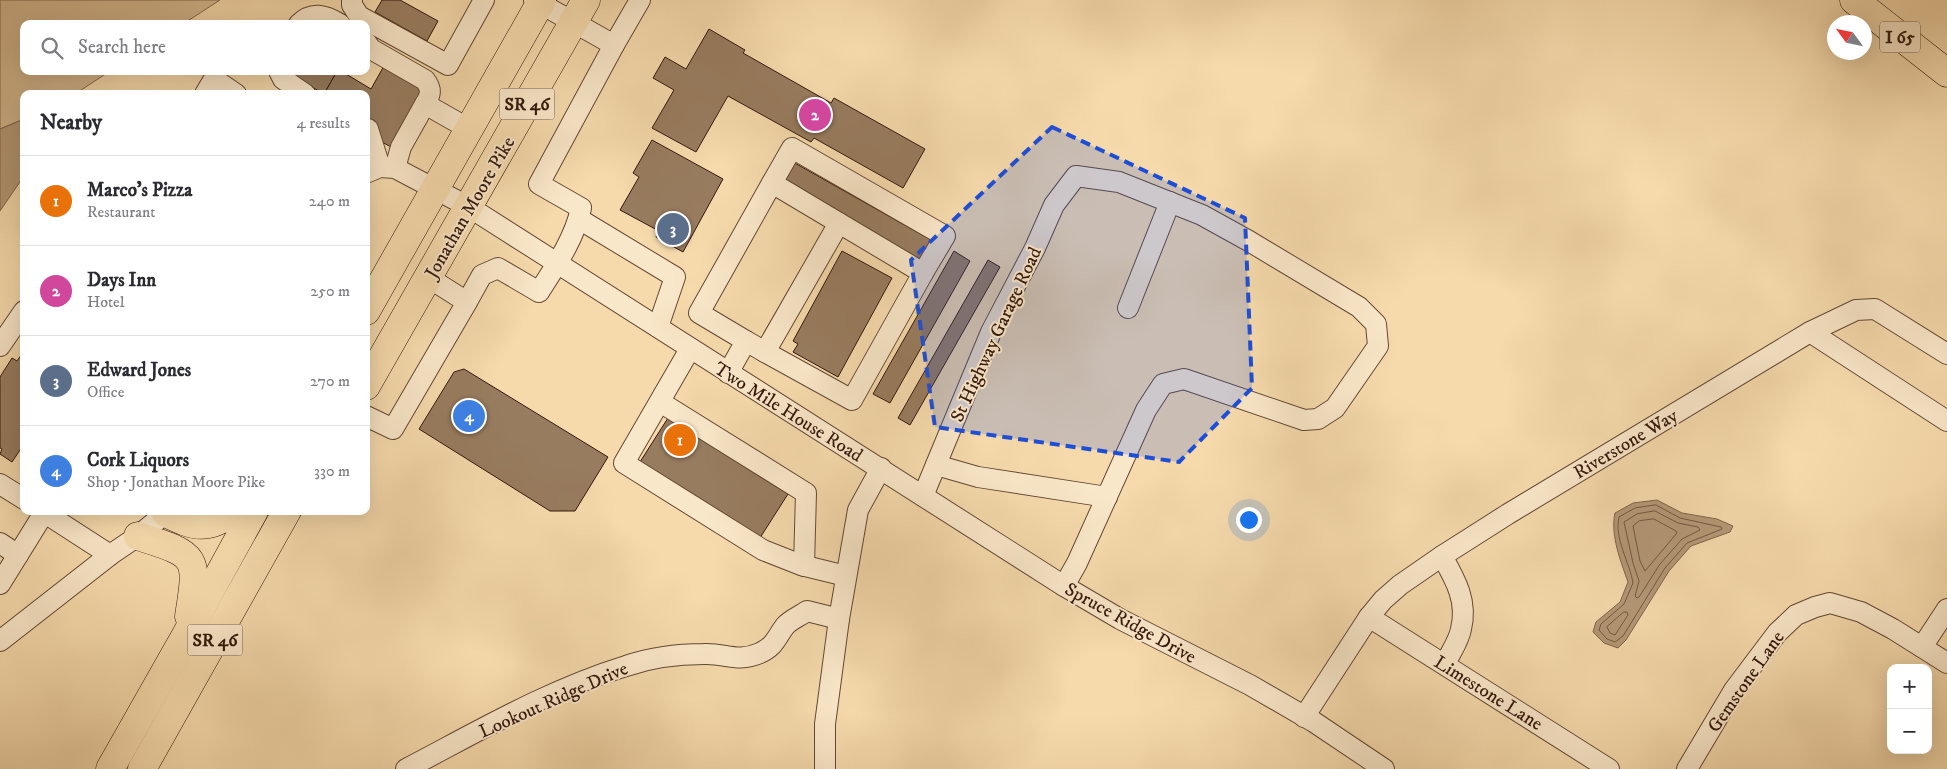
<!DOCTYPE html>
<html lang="en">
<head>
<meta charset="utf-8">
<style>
  :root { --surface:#fff; --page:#f2f2f3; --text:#2b2b33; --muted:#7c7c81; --line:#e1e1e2; --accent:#8f2418 }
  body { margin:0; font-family:"IM FELL DW Pica",serif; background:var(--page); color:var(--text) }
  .controls { position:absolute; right:15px; bottom:15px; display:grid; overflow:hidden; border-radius:10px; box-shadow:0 5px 20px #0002 }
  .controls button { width:45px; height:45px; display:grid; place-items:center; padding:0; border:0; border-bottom:1px solid var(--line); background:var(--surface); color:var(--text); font:25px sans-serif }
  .compass { position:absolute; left:1827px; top:15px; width:45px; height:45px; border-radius:50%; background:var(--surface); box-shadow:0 5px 20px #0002; rotate:303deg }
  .you { position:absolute; left:1248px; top:519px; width:18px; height:18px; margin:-12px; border:4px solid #fff; border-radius:50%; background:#1a73e8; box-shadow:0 0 0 8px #1a73e833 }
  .badge { display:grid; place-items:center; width:32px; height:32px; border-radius:50%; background:var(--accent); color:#fff; font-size:16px; font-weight:700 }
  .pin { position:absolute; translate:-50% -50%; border:2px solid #fff; box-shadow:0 1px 5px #0006 }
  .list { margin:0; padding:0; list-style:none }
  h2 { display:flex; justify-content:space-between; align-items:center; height:65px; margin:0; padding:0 20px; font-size:21px }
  h2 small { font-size:16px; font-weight:400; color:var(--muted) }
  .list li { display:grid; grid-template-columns:32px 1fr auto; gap:15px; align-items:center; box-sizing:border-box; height:90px; padding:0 20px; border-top:1px solid var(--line) }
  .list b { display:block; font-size:19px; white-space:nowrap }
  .list p { margin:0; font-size:16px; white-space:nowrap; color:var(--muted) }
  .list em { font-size:16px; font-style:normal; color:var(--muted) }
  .icon { flex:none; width:28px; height:28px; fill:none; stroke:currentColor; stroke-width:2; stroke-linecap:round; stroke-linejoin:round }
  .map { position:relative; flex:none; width:1947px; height:769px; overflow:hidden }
  .search { position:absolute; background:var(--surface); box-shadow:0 5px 20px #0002; left:20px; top:20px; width:350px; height:55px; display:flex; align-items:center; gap:12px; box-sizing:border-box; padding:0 18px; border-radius:10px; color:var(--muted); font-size:19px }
  .panel { position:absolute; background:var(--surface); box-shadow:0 5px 20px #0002; left:20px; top:90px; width:350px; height:425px; border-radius:10px }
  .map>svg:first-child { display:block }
  .green { fill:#d5b991; stroke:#84684e }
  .water { fill:#b49876; stroke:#80644c }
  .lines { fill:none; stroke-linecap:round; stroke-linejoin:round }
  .shore { stroke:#745841; stroke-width:1 }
  .building { fill:#987c5f; stroke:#33170c }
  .minor-casing { stroke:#644834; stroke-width:22 }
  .highway-casing { stroke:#33170c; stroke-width:29 }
  .minor { stroke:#f9e7c9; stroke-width:20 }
  .highway { stroke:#f6daac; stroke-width:28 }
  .marked { fill:#1d4ed8; fill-opacity:0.2; stroke:#1d4ed8; stroke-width:4; stroke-dasharray:10 6; stroke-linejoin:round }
  .labels { text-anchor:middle; stroke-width:4; stroke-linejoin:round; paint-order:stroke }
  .shield { fill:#f9e7c9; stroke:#6e5545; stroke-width:1 }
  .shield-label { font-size:18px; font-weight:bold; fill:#33170c }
  .street-label { font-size:19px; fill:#33170c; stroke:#f9e7c9 }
</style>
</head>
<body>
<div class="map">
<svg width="1947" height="769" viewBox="0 0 1947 769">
  <rect width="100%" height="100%" fill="#f6daac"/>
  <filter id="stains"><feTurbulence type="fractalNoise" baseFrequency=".004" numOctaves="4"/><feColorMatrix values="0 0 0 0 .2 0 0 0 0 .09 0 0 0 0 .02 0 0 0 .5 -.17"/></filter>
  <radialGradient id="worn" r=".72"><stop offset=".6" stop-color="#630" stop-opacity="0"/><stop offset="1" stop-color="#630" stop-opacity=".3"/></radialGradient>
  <polygon class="green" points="0,0 220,0 183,24 24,24 24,71 110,71 75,94 24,94 24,119 0,129"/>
  <g class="water">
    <polygon points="24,119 24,176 0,211 0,129"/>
    <path d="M1657 500 1682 513 1717 519 1733 526 1730 532 1691 546 1669 571 1626 640 1618 648 1604 643 1593 632 1596 622 1620 602 1628 582C1621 562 1610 535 1615 513L1633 503Z"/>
  </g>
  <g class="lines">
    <g class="shore">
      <path d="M1656 505 1680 518 1721 527 1722 529 1687 543 1665 568 1623 636 1615 642 1607 639 1599 630 1601 624 1624 604 1633 583C1630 563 1614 539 1619 517L1635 508Z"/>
      <polygon points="1655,511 1678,523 1698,527 1700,530 1682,539 1660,564 1639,597 1637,598 1635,596 1639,581 1633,563 1624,522 1637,514"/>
      <polygon points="1654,519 1676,531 1677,533 1645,571 1640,561 1633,526 1639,521"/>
      <polygon points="1624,612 1627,612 1628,615 1615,635 1610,633 1607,627"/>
    </g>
  </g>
  <g class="building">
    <polygon points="382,0 400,0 438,21 427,41 375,12"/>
    <polygon points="709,29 745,50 743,53 831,103 834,98 925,149 903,188 814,138 811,142 728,96 696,152 652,128 674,90 653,78 665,57 686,69"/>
    <polygon points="385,64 425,87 391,147 366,133 366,94 334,94 326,90 337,71 341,71 371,89"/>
    <polygon points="296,71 337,71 324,94 293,76"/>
    <polygon points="652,140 723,179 683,252 656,237 659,231 620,210 639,177 633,173"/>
    <polygon points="793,162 933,241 921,262 781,183"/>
    <polygon points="842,251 892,278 838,377 793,352 798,344 793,341"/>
    <polygon points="954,251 970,261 890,403 873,394"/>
    <polygon points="988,260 1000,267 910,425 898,418"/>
    <polygon points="24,351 24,444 12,462 0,454 2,449 0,448 0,377 12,358 17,361"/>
    <polygon points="464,369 608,457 575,511 550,511 419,429 454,372"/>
    <polygon points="668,418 788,494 758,541 638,465"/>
  </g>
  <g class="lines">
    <defs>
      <g id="minor">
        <polyline points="352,0 352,5 359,16 448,65 484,0"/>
        <polyline points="534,0 614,45 640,0"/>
        <path d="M299 24C312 11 325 15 340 24"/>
        <path d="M366 42 371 49 425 80C432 89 431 95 425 104"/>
        <polyline points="279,71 283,79 305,94"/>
        <polyline points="205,94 214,79 236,94"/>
        <polyline points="368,129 380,167"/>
        <polyline points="395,168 401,147 425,104 469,129"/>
        <polyline points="366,173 380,167 395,168 469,207 1064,586 1120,619 1250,685 1314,722 1384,769"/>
        <polyline points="579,219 675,277 658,327"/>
        <path d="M467 302 482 275 498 268 539 292C555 267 575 238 581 208L539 184 614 45"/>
        <polyline points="1128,308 1170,202"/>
        <polyline points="1810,332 1947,421"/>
        <polyline points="746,341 765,352 839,223 772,183 792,148 945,236 923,273"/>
        <polyline points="0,346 24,311"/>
        <polyline points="690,349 624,463 763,550 801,565 846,576"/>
        <polyline points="765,352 852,400 923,273 839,223"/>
        <polyline points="728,373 746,341 699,313 772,183"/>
        <polyline points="660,402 806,493 804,566"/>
        <polyline points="366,416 393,429 467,302 429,278"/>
        <polyline points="936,465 978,477 1107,497"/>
        <polyline points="0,484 24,499"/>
        <polyline points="923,496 991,332 1035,248 1054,205 1076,176 1119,182 1202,215 1249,241 1359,307 1376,324 1378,346 1335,408 1318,419 1304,420 1184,379 1163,384 1146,410 1077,563 1064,586"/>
        <polyline points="42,511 110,555"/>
        <polyline points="0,543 18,555"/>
        <path d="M1442 556C1455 579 1468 601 1461 629 1459 641 1450 653 1445 664"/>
        <polyline points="0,584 44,513"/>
        <polyline points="1369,617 1609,769"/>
        <polyline points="0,641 110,555 138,536 168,511"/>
        <polyline points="1922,647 1947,609"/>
        <polyline points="1304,717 1369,617 1383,600 1400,585 1442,556 1508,514 1810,332 1856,310 1875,309 1947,354"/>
        <path d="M406 769C477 732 548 690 626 666 652 657 676 654 704 654 726 653 737 663 760 653 775 646 776 638 785 626 790 620 800 616 807 611L839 619"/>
        <polyline points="825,769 825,724 839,619 858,510 881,468"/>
        <polyline points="1687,769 1734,690 1777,633 1796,615 1815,607 1830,603 1861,612 1893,629 1947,663"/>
      </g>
      <g id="highway">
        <polyline points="1854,0 1947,73"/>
        <polyline points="366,311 542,0"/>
        <polyline points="366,386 586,0"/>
        <path d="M166 513C196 528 206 530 236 511"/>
        <path d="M138 536C197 555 199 555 189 616"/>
        <polyline points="110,769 186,635 254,511"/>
        <polyline points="142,769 287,511"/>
      </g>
    </defs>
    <use href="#minor" class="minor-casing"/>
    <use href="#highway" class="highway-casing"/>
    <use href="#minor" class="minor"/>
    <use href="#highway" class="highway"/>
  </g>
  <path class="marked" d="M1052 127 1245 218 1252 388 1179 462 935 427 911 260Z"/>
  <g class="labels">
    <g class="shield">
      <rect x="1880" y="21.5" width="40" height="31" rx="4"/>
      <rect x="499.5" y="88.5" width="55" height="31" rx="4"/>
      <rect x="187.5" y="624.5" width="55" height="31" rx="4"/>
    </g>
    <g class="shield-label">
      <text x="1900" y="43">I 65</text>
      <text x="527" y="110">SR 46</text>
      <text x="215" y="646">SR 46</text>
    </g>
    <g class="street-label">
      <text transform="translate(469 207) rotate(-60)" y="7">Jonathan Moore Pike</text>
      <text transform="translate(995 334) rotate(-65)" y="7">St Highway Garage Road</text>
      <text transform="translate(789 411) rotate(32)" y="7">Two Mile House Road</text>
      <text transform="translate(1625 443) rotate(-31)" y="7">Riverstone Way</text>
      <text transform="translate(1131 622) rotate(29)" y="7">Spruce Ridge Drive</text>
      <text transform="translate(1745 681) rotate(-55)" y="7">Gemstone Lane</text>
      <text transform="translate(1489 692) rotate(32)" y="7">Limestone Lane</text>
      <text transform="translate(553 699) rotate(-24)" y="7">Lookout Ridge Drive</text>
    </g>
  </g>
  <rect width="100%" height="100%" filter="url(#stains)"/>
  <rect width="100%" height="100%" fill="url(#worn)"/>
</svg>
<div class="controls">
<button>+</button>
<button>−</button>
</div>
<svg class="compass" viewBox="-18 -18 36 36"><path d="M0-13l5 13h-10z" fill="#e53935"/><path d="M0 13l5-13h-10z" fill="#7c7c81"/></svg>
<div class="you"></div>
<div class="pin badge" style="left:680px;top:440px;background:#e8710a">1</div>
<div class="pin badge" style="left:815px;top:115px;background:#d1479c">2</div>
<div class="pin badge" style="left:673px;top:229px;background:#5c6f8a">3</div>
<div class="pin badge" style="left:469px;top:416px;background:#3f7fe0">4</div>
<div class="search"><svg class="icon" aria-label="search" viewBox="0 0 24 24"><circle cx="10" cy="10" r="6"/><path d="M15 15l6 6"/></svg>Search here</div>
<section class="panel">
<h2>Nearby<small>4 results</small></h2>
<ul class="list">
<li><span class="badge" style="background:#e8710a">1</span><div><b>Marco's Pizza</b><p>Restaurant</p></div><em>240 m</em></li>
<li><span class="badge" style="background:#d1479c">2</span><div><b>Days Inn</b><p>Hotel</p></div><em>250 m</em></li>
<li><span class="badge" style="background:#5c6f8a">3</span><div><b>Edward Jones</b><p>Office</p></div><em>270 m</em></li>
<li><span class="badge" style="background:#3f7fe0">4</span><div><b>Cork Liquors</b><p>Shop · Jonathan Moore Pike</p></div><em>330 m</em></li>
</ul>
</section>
</div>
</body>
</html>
